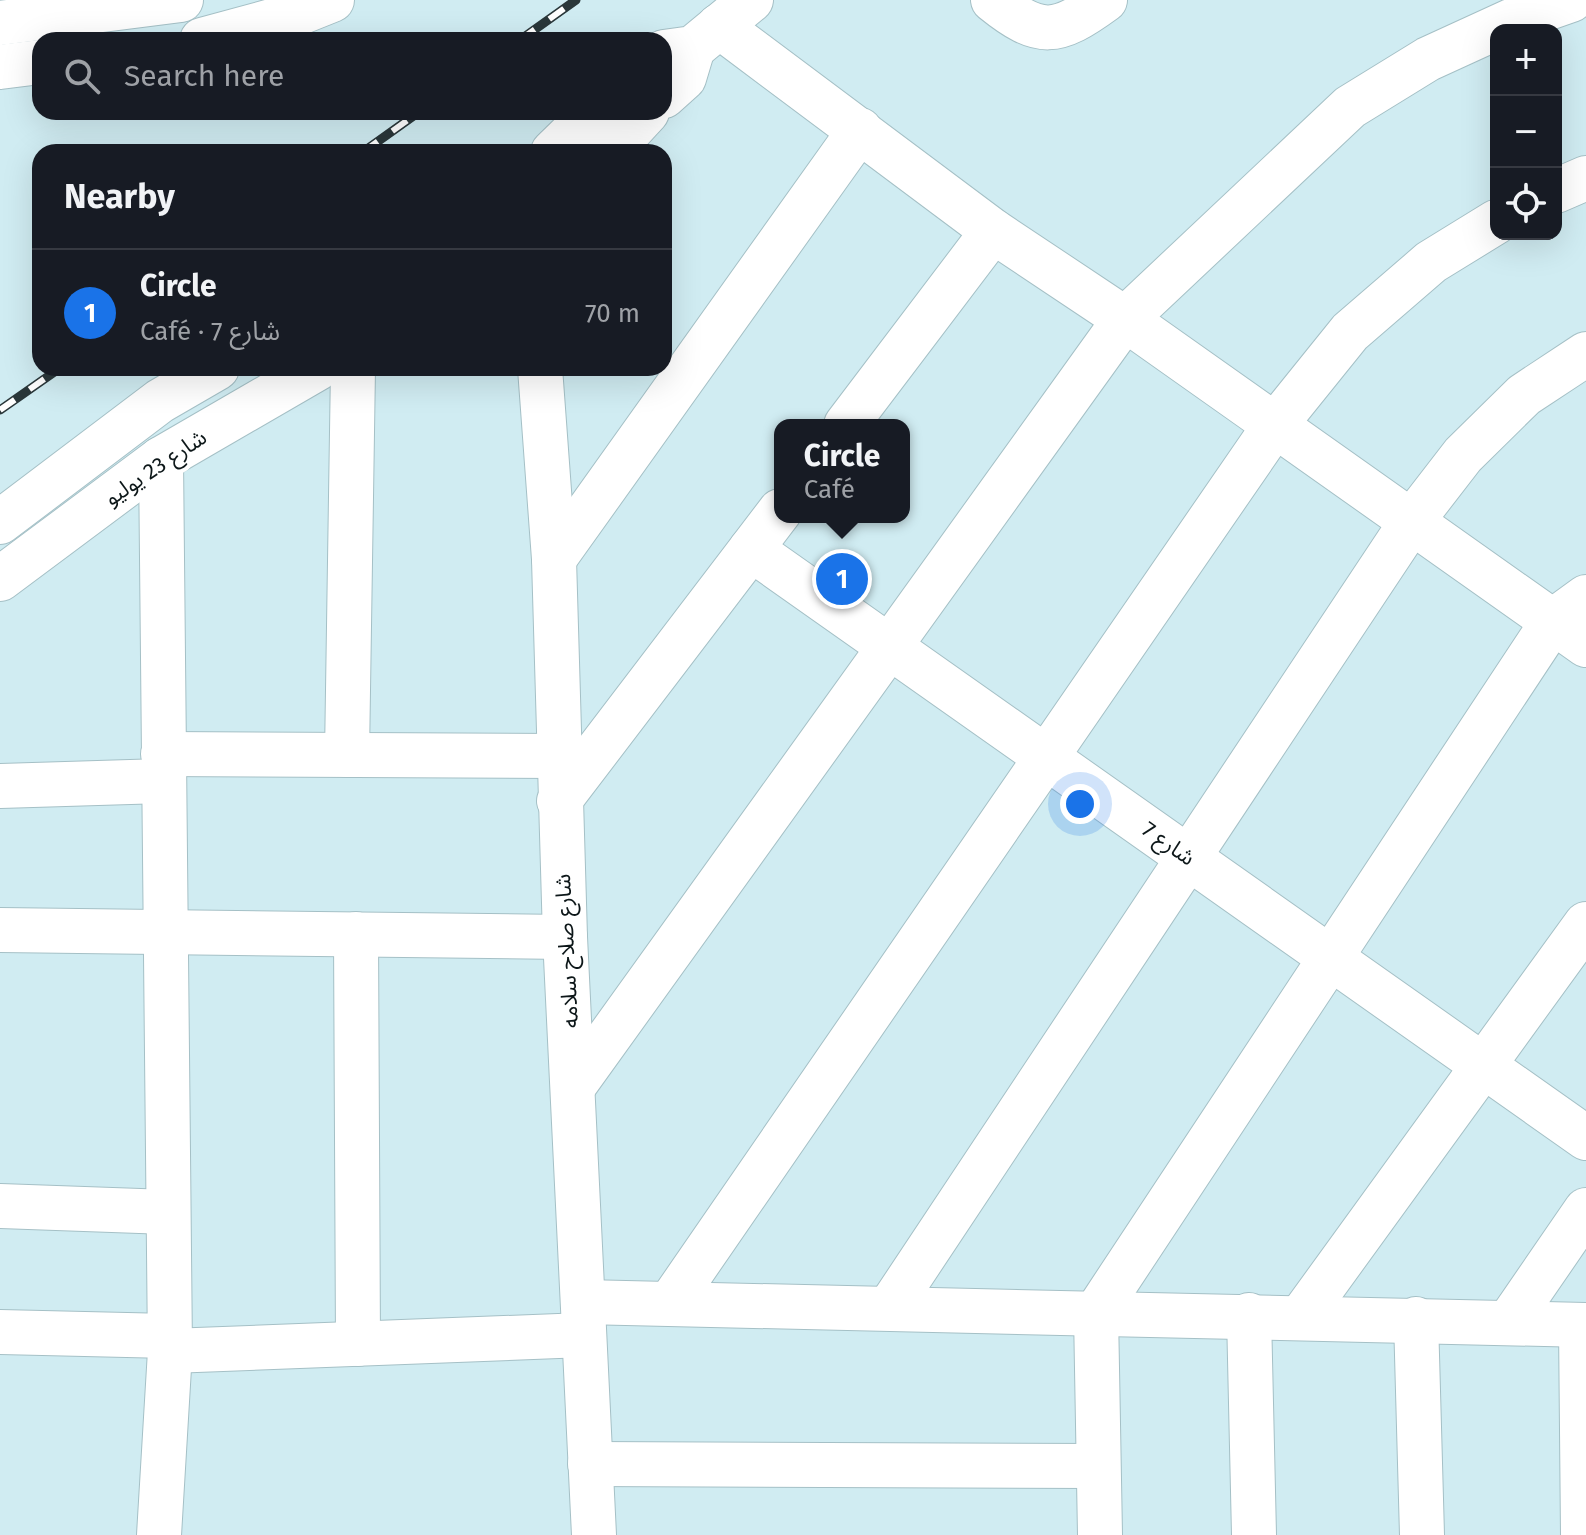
<!DOCTYPE html>
<html lang="en">
<head>
<meta charset="utf-8">
<style>
  :root { --surface:#171b24; --page:#20242c; --text:#f1f3f6; --muted:#9ea1a6; --line:#363941; --accent:#1a73e8 }
  body { margin:0; font-family:"Fira Sans","Noto Sans Arabic",sans-serif; background:var(--page); color:var(--text) }
  .controls { position:absolute; right:24px; top:24px; display:grid; overflow:hidden; border-radius:16px; box-shadow:0 8px 32px #0002 }
  .controls button { width:72px; height:72px; display:grid; place-items:center; padding:0; border:0; border-bottom:2px solid var(--line); background:var(--surface); color:var(--text); font:40px sans-serif }
  .you { position:absolute; left:1080px; top:804px; width:28px; height:28px; margin:-20px; border:6px solid #fff; border-radius:50%; background:#1a73e8; box-shadow:0 0 0 12px #1a73e833 }
  .badge { display:grid; place-items:center; width:52px; height:52px; border-radius:50%; background:var(--accent); color:#fff; font-size:26px; font-weight:700 }
  .pin { position:absolute; translate:-50% -50%; border:4px solid #fff; box-shadow:0 2px 8px #0006 }
  .popup { position:absolute; left:774px; top:419px; width:136px; height:104px; box-sizing:border-box; display:grid; place-content:center; border-radius:16px; background:var(--surface); filter:drop-shadow(0 2px 6px #0005); font-size:26px; white-space:nowrap; color:var(--muted) }
  .popup b { font-size:30px; color:var(--text) }
  .popup::after { content:''; position:absolute; left:50%; top:100%; margin-left:-16px; border:16px solid transparent; border-top-color:var(--surface) }
  .list { margin:0; padding:0; list-style:none }
  h2 { display:flex; justify-content:space-between; align-items:center; height:104px; margin:0; padding:0 32px; font-size:34px }
  h2 small { font-size:26px; font-weight:400; color:var(--muted) }
  .list li { display:grid; grid-template-columns:52px 1fr auto; gap:24px; align-items:center; box-sizing:border-box; height:128px; padding:0 32px; border-top:2px solid var(--line) }
  .list b { display:block; font-size:30px; white-space:nowrap }
  .list p { margin:0; font-size:26px; white-space:nowrap; color:var(--muted) }
  .list em { font-size:26px; font-style:normal; color:var(--muted) }
  .icon { flex:none; width:44px; height:44px; fill:none; stroke:currentColor; stroke-width:2; stroke-linecap:round; stroke-linejoin:round }
  .map { position:relative; flex:none; width:1586px; height:1535px; overflow:hidden }
  .search { position:absolute; background:var(--surface); box-shadow:0 8px 32px #0002; left:32px; top:32px; width:640px; height:88px; display:flex; align-items:center; gap:20px; box-sizing:border-box; padding:0 28px; border-radius:24px; color:var(--muted); font-size:30px }
  .panel { position:absolute; background:var(--surface); box-shadow:0 8px 32px #0002; left:32px; top:144px; width:640px; height:232px; border-radius:24px }
  .map>svg:first-child { display:block }
  .lines { fill:none; stroke-linecap:round; stroke-linejoin:round }
  .minor-casing { stroke:#a5c0c6; stroke-width:46 }
  .major-casing { stroke:#a5c0c6; stroke-width:46 }
  .minor { stroke:#fff; stroke-width:44 }
  .major { stroke:#fff; stroke-width:44 }
  .rail-casing { stroke:#2a373a; stroke-width:9 }
  .rail { stroke:#fff; stroke-width:6; stroke-dasharray:18; stroke-linecap:butt }
  .labels { text-anchor:middle; stroke-width:8; stroke-linejoin:round; paint-order:stroke }
  .street-label { font-size:22px; fill:#0d1719; stroke:#fff }
</style>
</head>
<body>
<div class="map">
<svg width="1586" height="1535" viewBox="0 0 1586 1535">
  <rect width="100%" height="100%" fill="#d0ecf2"/>
  <g class="lines">
    <defs>
      <g id="minor">
        <path d="M993 0C1040 38 1057 35 1105 0"/>
        <polyline points="719,26 993,231 1125,319 1586,645"/>
        <polyline points="664,52 693,48 751,0"/>
        <polyline points="664,96 684,78 693,48"/>
        <polyline points="553,152 594,112"/>
        <polyline points="610,152 647,112"/>
        <polyline points="1556,191 1586,178"/>
        <polyline points="540,368 554,559 565,937 594,1535"/>
        <polyline points="846,425 993,231"/>
        <polyline points="0,522 160,401 217,368"/>
        <polyline points="751,549 1586,1138"/>
        <polyline points="554,559 860,130"/>
        <polyline points="0,579 161,459 318,368"/>
        <polyline points="163,754 560,756"/>
        <polyline points="347,755 353,368"/>
        <polyline points="0,786 163,781"/>
        <polyline points="559,801 780,511"/>
        <polyline points="0,930 565,937"/>
        <polyline points="356,934 358,1344"/>
        <polyline points="573,1087 1125,319 1350,107 1428,59 1511,21 1571,0"/>
        <polyline points="0,1206 168,1212"/>
        <polyline points="583,1302 1586,1325"/>
        <polyline points="671,1302 1275,425 1350,332 1431,262 1496,222"/>
        <polyline points="890,1307 1412,521 1463,455 1524,395 1586,354"/>
        <polyline points="1249,1315 1254,1535"/>
        <polyline points="1301,1317 1586,924"/>
        <polyline points="1416,1319 1422,1535"/>
        <polyline points="1509,1322 1586,1210"/>
        <polyline points="1581,1325 1583,1535"/>
        <polyline points="0,1332 169,1336"/>
        <polyline points="170,1351 584,1335"/>
        <polyline points="590,1464 1098,1466"/>
        <polyline points="159,1535 170,1351 161,459"/>
        <polyline points="1100,1535 1096,1313 1553,621 1586,597"/>
      </g>
      <g id="major">
        <polyline points="0,23 181,0"/>
        <polyline points="202,40 297,14 332,0"/>
        <polyline points="0,67 40,62"/>
      </g>
    </defs>
    <use href="#minor" class="minor-casing"/>
    <use href="#major" class="major-casing"/>
    <use href="#minor" class="minor"/>
    <use href="#major" class="major"/>
    <defs>
      <g id="rail">
        <polyline points="520,40 576,0"/>
        <polyline points="363,152 419,112"/>
        <polyline points="0,410 60,368"/>
      </g>
    </defs>
    <use href="#rail" class="rail-casing"/>
    <use href="#rail" class="rail"/>
  </g>
  <g class="labels">
    <g class="street-label">
      <text transform="translate(155 467) rotate(-34)" y="8">شارع 23 يوليو</text>
      <text transform="translate(1169 843) rotate(35)" y="8">شارع 7</text>
      <text transform="translate(566 951) rotate(-93)" y="8">شارع صلاح سلامه</text>
    </g>
  </g>
</svg>
<div class="controls">
<button>+</button>
<button>−</button>
<button><svg class="icon" aria-label="locate" viewBox="0 0 24 24"><circle cx="12" cy="12" r="6"/><path d="M12 2v4M12 18v4M2 12h4M18 12h4"/></svg></button>
</div>
<div class="you"></div>
<div class="pin badge" style="left:842px;top:579px">1</div>
<div class="popup"><b>Circle</b>Café</div>
<div class="search"><svg class="icon" aria-label="search" viewBox="0 0 24 24"><circle cx="10" cy="10" r="6"/><path d="M15 15l6 6"/></svg>Search here</div>
<section class="panel">
<h2>Nearby<small></small></h2>
<ul class="list">
<li><span class="badge">1</span><div><b>Circle</b><p>Café · شارع 7</p></div><em>70 m</em></li>
</ul>
</section>
</div>
</body>
</html>
